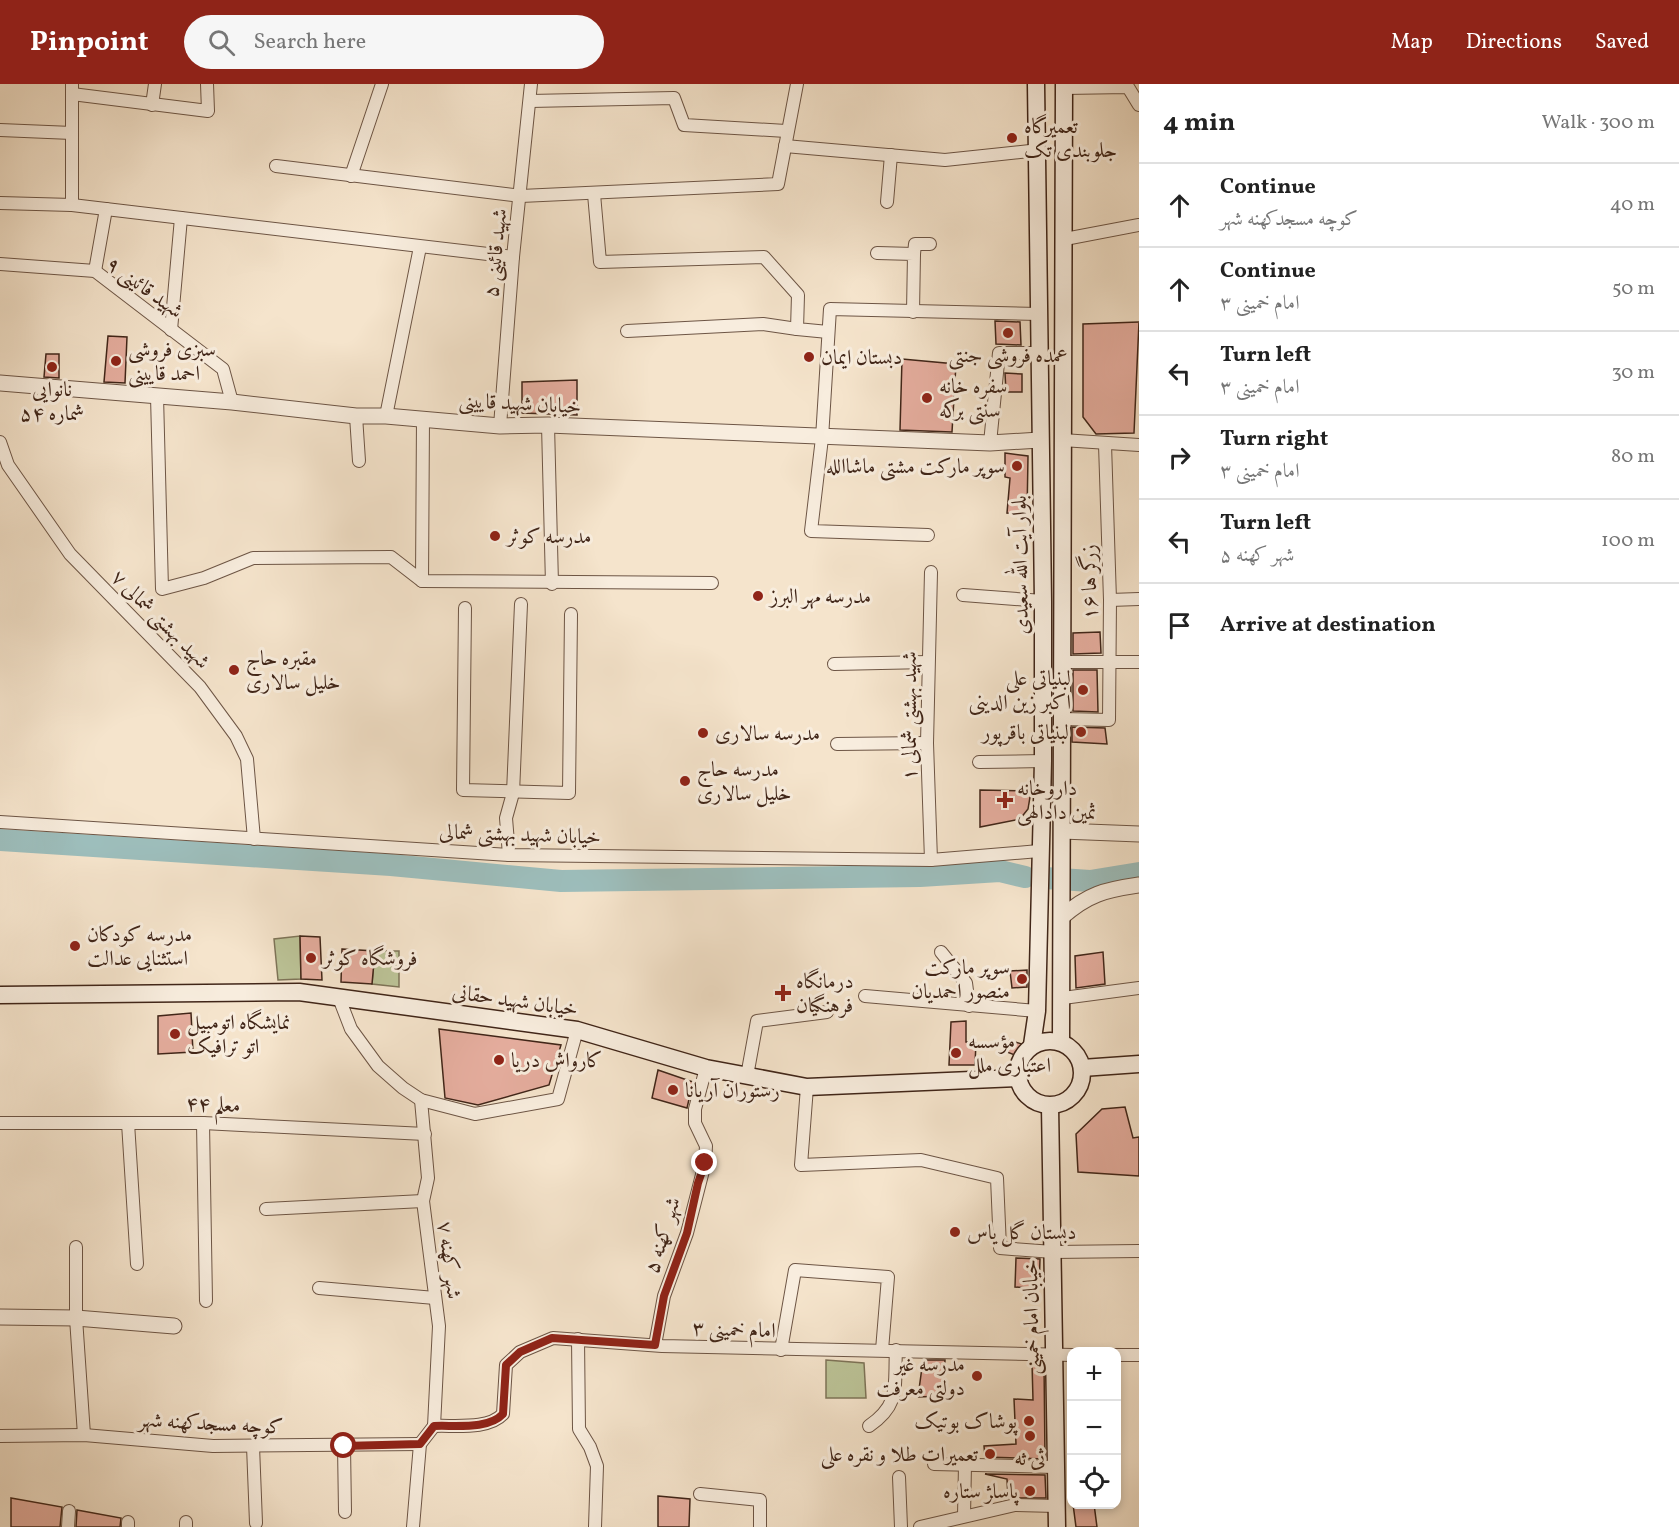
<!DOCTYPE html>
<html lang="en">
<head>
<meta charset="utf-8">
<style>
  :root { --surface:#fff; --page:#f6f6f6; --text:#222; --muted:#767676; --line:#e0e0e0; --accent:#8f2418 }
  body { margin:0; font-family:Vollkorn,Amiri,serif; background:var(--page); color:var(--text) }
  .controls { position:absolute; right:18px; bottom:18px; display:grid; overflow:hidden; border-radius:12px; box-shadow:0 3px 9px #0003 }
  .controls button { width:54px; height:54px; display:grid; place-items:center; padding:0; border:0; border-bottom:2px solid var(--line); background:var(--surface); color:var(--text); font:30px sans-serif }
  .stop { position:absolute; width:18px; height:18px; margin:-14px; border:4px solid #8f2418; border-radius:50%; background:#fff }
  .stop.end { background:#8f2418; border-color:#fff; box-shadow:0 2px 6px #0008 }
  .list { margin:0; padding:0; list-style:none }
  h2 { display:flex; justify-content:space-between; align-items:center; height:78px; margin:0; padding:0 24px; font-size:26px }
  h2 small { font-size:20px; font-weight:400; color:var(--muted) }
  .list li { display:grid; grid-template-columns:39px 1fr auto; gap:18px; align-items:center; box-sizing:border-box; height:84px; padding:0 24px; border-top:2px solid var(--line) }
  .list b { display:block; font-size:22px; white-space:nowrap }
  .list p { margin:0; font-size:20px; white-space:nowrap; color:var(--muted) }
  .list em { font-size:20px; font-style:normal; color:var(--muted) }
  .icon { flex:none; width:33px; height:33px; fill:none; stroke:currentColor; stroke-width:2; stroke-linecap:round; stroke-linejoin:round }
  .map { position:relative; flex:none; width:1139px; height:1443px; overflow:hidden }
  header { display:flex; align-items:center; gap:36px; box-sizing:border-box; height:84px; padding:0 30px; background:var(--accent); color:#fff }
  header strong { font-size:28px }
  nav { display:flex; gap:33px; margin-inline-start:auto; font-size:21px }
  .search { width:420px; height:54px; background:var(--page); display:flex; align-items:center; gap:15px; box-sizing:border-box; padding:0 21px; border-radius:33px; color:var(--muted); font-size:22px }
  main { display:flex }
  aside { flex:1; background:var(--surface) }
  .map>svg:first-child { display:block }
  .green { fill:#bcc498; stroke:#7e7458; stroke-width:1.5 }
  .lines { fill:none; stroke-linecap:round; stroke-linejoin:round }
  .river { stroke:#9dbebc; stroke-width:22 }
  .building { fill:#e5ad9e; stroke:#402518; stroke-width:1.5 }
  .minor-casing { stroke:#6d5545; stroke-width:14 }
  .tertiary-casing { stroke:#6d5545; stroke-width:17 }
  .secondary-casing { stroke:#402518; stroke-width:19 }
  .minor { stroke:#f8edde; stroke-width:12 }
  .tertiary { stroke:#f8edde; stroke-width:15 }
  .secondary { stroke:#f8edde; stroke-width:16 }
  .route { stroke:#8f2418; stroke-width:8 }
  .poi-dot { fill:#8f2418; stroke:#f8edde; stroke-width:2 }
  .labels { text-anchor:middle; stroke-width:6; stroke-linejoin:round; paint-order:stroke }
  .poi-label { font-size:21px; fill:#402518; stroke:#f8edde; text-anchor:start }
  .street-label { font-size:21px; fill:#402518; stroke:#f8edde }
</style>
</head>
<body>
<header>
<strong>Pinpoint</strong>
<div class="search"><svg class="icon" aria-label="search" viewBox="0 0 24 24"><circle cx="10" cy="10" r="6"/><path d="M15 15l6 6"/></svg>Search here</div>
<nav><a>Map</a><a>Directions</a><a>Saved</a></nav>
</header>
<main>
<div class="map">
<svg width="1139" height="1443" viewBox="0 0 1139 1443">
  <rect width="100%" height="100%" fill="#f5e4cc"/>
  <filter id="stains"><feTurbulence type="fractalNoise" baseFrequency=".00333" numOctaves="4"/><feColorMatrix values="0 0 0 0 .2 0 0 0 0 .09 0 0 0 0 .02 0 0 0 .5 -.17"/></filter>
  <radialGradient id="worn" r=".72"><stop offset=".6" stop-color="#630" stop-opacity="0"/><stop offset="1" stop-color="#630" stop-opacity=".3"/></radialGradient>
  <g class="green">
    <polygon points="300,852 301,895 278,896 274,855"/>
    <polygon points="375,867 399,867 399,903 372,900"/>
    <polygon points="826,1276 864,1279 866,1314 826,1314"/>
  </g>
  <g class="lines">
    <g class="river">
      <polyline points="0,756 391,781 561,797 920,792 1000,787 1025,793"/>
      <polyline points="1045,794 1090,797 1139,789"/>
    </g>
  </g>
  <g class="building">
    <polygon points="995,237 1020,238 1021,261 996,260"/>
    <polygon points="1139,238 1134,349 1096,350 1083,333 1083,240"/>
    <polygon points="108,252 127,253 125,299 104,298"/>
    <polygon points="46,270 59,270 59,294 44,293"/>
    <polygon points="902,275 956,280 952,348 900,346"/>
    <polygon points="1005,289 1022,290 1022,308 1006,308"/>
    <polygon points="577,296 577,331 522,329 522,298"/>
    <polygon points="1005,369 1028,372 1027,431 1007,429 1010,394 1005,393"/>
    <polygon points="1100,548 1101,569 1073,570 1073,549"/>
    <polygon points="1073,586 1097,586 1098,628 1073,627"/>
    <polygon points="1072,643 1105,644 1107,660 1072,658"/>
    <polygon points="980,706 1031,707 1028,725 1020,735 980,743"/>
    <polygon points="300,852 320,853 322,896 301,895"/>
    <polygon points="342,865 375,867 372,900 341,898"/>
    <polygon points="1103,868 1105,900 1076,904 1075,872"/>
    <polygon points="1027,886 1027,903 1012,904 1010,887"/>
    <polygon points="191,929 193,968 158,970 158,932"/>
    <polygon points="966,937 966,958 976,958 975,981 949,981 951,938"/>
    <polygon points="439,945 561,961 549,1001 478,1021 445,1014"/>
    <polygon points="1004,955 1022,960 1024,967 1020,973 1002,966"/>
    <polygon points="658,986 693,998 687,1024 652,1014"/>
    <polygon points="1125,1023 1133,1054 1139,1053 1139,1092 1078,1088 1076,1050 1102,1025"/>
    <polygon points="1016,1174 1040,1175 1039,1205 1015,1203"/>
    <polygon points="923,1276 945,1276 943,1312 918,1313"/>
    <polygon points="1032,1279 1044,1279 1045,1375 985,1373 984,1362 1016,1360 1014,1315 1033,1316"/>
    <polygon points="985,1390 1045,1391 1046,1414 1008,1414 1007,1395"/>
    <polygon points="658,1412 690,1415 689,1443 658,1443"/>
    <polygon points="11,1414 62,1423 60,1443 11,1443"/>
    <polygon points="1073,1420 1094,1420 1097,1443 1076,1443"/>
    <polygon points="77,1426 121,1434 120,1443 76,1443"/>
  </g>
  <g class="lines">
    <defs>
      <g id="minor">
        <polyline points="1064,4 1128,3 1139,21"/>
        <polyline points="72,10 208,27 207,0"/>
        <polyline points="530,17 674,14 684,41 786,47"/>
        <polyline points="152,21 155,0"/>
        <polyline points="0,46 72,49"/>
        <polyline points="785,62 945,76 1039,66"/>
        <polyline points="276,82 521,112 778,100 797,0"/>
        <polyline points="351,92 382,0"/>
        <polyline points="594,110 600,178 764,173 798,211 797,245 828,248"/>
        <polyline points="887,118 891,71"/>
        <polyline points="0,119 72,121 72,0"/>
        <polyline points="72,121 513,173"/>
        <polyline points="1065,155 1139,141"/>
        <polyline points="877,169 914,170 913,228"/>
        <polyline points="914,170 915,160 930,160"/>
        <polyline points="0,180 95,187 223,285 232,318"/>
        <polyline points="95,187 106,125"/>
        <polyline points="171,246 181,134"/>
        <polyline points="627,247 763,240 797,245"/>
        <polyline points="157,312 162,505 204,494 253,474 391,473 422,497 712,499"/>
        <polyline points="356,332 359,377"/>
        <polyline points="386,332 420,163"/>
        <polyline points="548,341 552,500"/>
        <polyline points="500,342 513,173 531,0"/>
        <polyline points="1062,356 1139,361"/>
        <polyline points="0,358 8,381 70,470 200,603 236,652 247,675 254,755"/>
        <polyline points="990,359 999,269 1039,269"/>
        <polyline points="928,451 811,447 822,354 830,225 1038,230"/>
        <polyline points="422,497 423,334"/>
        <polyline points="963,511 1043,517"/>
        <polyline points="1110,516 1139,515"/>
        <polyline points="465,524 463,706 569,709 571,530"/>
        <polyline points="1062,578 1139,578"/>
        <polyline points="834,580 928,578"/>
        <polyline points="1063,635 1109,636 1110,516 1105,360"/>
        <polyline points="837,660 927,659"/>
        <polyline points="979,678 1043,677"/>
        <polyline points="0,738 509,771 931,776 1039,767"/>
        <polyline points="509,771 506,734 513,709 521,520"/>
        <polyline points="931,776 927,659 931,488"/>
        <polyline points="941,868 966,899 969,922"/>
        <polyline points="865,912 1037,927"/>
        <polyline points="339,914 351,945 378,982 403,1004 421,1016 475,1030 558,1015 577,946"/>
        <polyline points="1063,914 1139,904"/>
        <polyline points="747,992 757,937 827,928"/>
        <polyline points="807,1003 801,1081 921,1076 997,1094 1000,1164 1053,1168 1139,1167"/>
        <polyline points="421,1016 428,1094 423,1117 439,1242 434,1342"/>
        <polyline points="0,1039 203,1039 425,1050"/>
        <polyline points="128,1039 137,1180"/>
        <polyline points="203,1039 206,1217"/>
        <polyline points="266,1125 423,1117"/>
        <polyline points="76,1163 76,1234 84,1351"/>
        <polyline points="319,1204 435,1214"/>
        <polyline points="578,1255 579,1345 590,1363 597,1382 595,1443"/>
        <polyline points="655,1261 664,1212 687,1149 705,1079 706,1062 695,1039 695,1025 706,984"/>
        <polyline points="781,1266 795,1186 888,1193 882,1266"/>
        <polyline points="1116,1271 1139,1271"/>
        <path d="M434 1342C455 1341 488 1346 503 1330L506 1281 520 1268 553 1254 662 1262 1072 1271"/>
        <path d="M869 1342C901 1320 894 1302 896 1266"/>
        <polyline points="0,1352 84,1351 213,1362 420,1360"/>
        <polyline points="253,1362 256,1439"/>
        <polyline points="344,1362 345,1428"/>
        <polyline points="934,1380 1054,1383"/>
        <polyline points="899,1393 901,1443"/>
        <polyline points="700,1410 760,1416 760,1443"/>
        <polyline points="964,1432 965,1381"/>
        <polyline points="68,1443 69,1427"/>
        <polyline points="128,1443 128,1438"/>
        <polyline points="186,1443 186,1438"/>
        <polyline points="413,1443 420,1360 434,1342"/>
        <polyline points="920,1443 1015,1421 1056,1422"/>
      </g>
      <g id="tertiary">
        <polyline points="0,299 232,318 356,332 386,332 500,342 548,341 990,359 1040,356"/>
        <polyline points="1062,747 1139,750"/>
        <path d="M1062 833C1088 810 1105 806 1139 801"/>
        <polyline points="0,1233 76,1234 174,1242"/>
      </g>
      <g id="secondary">
        <polyline points="0,911 299,908 577,946 706,984 807,1003 1018,994"/>
        <circle cx="1050" cy="989" r="32"/>
        <polyline points="1061,958 1064,0"/>
        <polyline points="1032,961 1037,927 1043,677 1043,517 1036,0"/>
        <polyline points="1082,984 1139,980"/>
        <polyline points="1050,1022 1057,1443"/>
      </g>
    </defs>
    <use href="#minor" class="minor-casing"/>
    <use href="#tertiary" class="tertiary-casing"/>
    <use href="#secondary" class="secondary-casing"/>
    <use href="#minor" class="minor"/>
    <use href="#tertiary" class="tertiary"/>
    <use href="#secondary" class="secondary"/>
  </g>
  <g class="lines">
    <path class="route" d="M344 1362 420 1360 434 1342C455 1341 488 1346 503 1330L506 1281 520 1268 552 1254 655 1261 664 1212 687 1149 698 1099 705 1079"/>
  </g>
  <g class="poi-dot">
    <circle cx="1012" cy="54" r="6"/>
    <circle cx="1008" cy="249" r="6"/>
    <circle cx="809" cy="273" r="6"/>
    <circle cx="116" cy="277" r="6"/>
    <circle cx="52" cy="283" r="6"/>
    <circle cx="927" cy="314" r="6"/>
    <circle cx="1017" cy="382" r="6"/>
    <circle cx="495" cy="452" r="6"/>
    <circle cx="758" cy="512" r="6"/>
    <circle cx="234" cy="586" r="6"/>
    <circle cx="1083" cy="606" r="6"/>
    <circle cx="1081" cy="648" r="6"/>
    <circle cx="703" cy="649" r="6"/>
    <circle cx="685" cy="697" r="6"/>
    <path d="M1002 707h6v6h6v6h-6v6h-6v-6h-6v-6h6z"/>
    <circle cx="75" cy="862" r="6"/>
    <circle cx="311" cy="874" r="6"/>
    <circle cx="1022" cy="895" r="6"/>
    <path d="M780 900h6v6h6v6h-6v6h-6v-6h-6v-6h6z"/>
    <circle cx="175" cy="950" r="6"/>
    <circle cx="956" cy="969" r="6"/>
    <circle cx="499" cy="976" r="6"/>
    <circle cx="673" cy="1006" r="6"/>
    <circle cx="955" cy="1148" r="6"/>
    <circle cx="977" cy="1292" r="6"/>
    <circle cx="1029" cy="1337" r="6"/>
    <circle cx="1030" cy="1352" r="6"/>
    <circle cx="990" cy="1370" r="6"/>
    <circle cx="1030" cy="1407" r="6"/>
  </g>
  <g class="labels">
    <g class="poi-label">
      <text x="1024" y="49">تعمیرگاه<tspan x="1024" dy="24">جلوبندی تک</tspan></text>
      <text x="128" y="272">سبزی فروشی<tspan x="128" dy="24">احمد قایینی</tspan></text>
      <text x="1008" y="278" text-anchor="middle">عمده فروشی جنتی</text>
      <text x="821" y="280">دبستان ایمان</text>
      <text x="939" y="309">سفره خانه<tspan x="939" dy="24">سنتی برکه</tspan></text>
      <text x="52" y="312" text-anchor="middle">نانوایی<tspan x="52" dy="24">شماره ۵۴</tspan></text>
      <text x="1005" y="389" text-anchor="end">سوپر مارکت مشتی ماشاالله</text>
      <text x="507" y="459">مدرسه کوثر</text>
      <text x="770" y="519">مدرسه مهر البرز</text>
      <text x="246" y="581">مقبره حاج<tspan x="246" dy="24">خلیل سالاری</tspan></text>
      <text x="1071" y="601" text-anchor="end">لبنیاتی علی<tspan x="1071" dy="24">اکبر زین الدینی</tspan></text>
      <text x="1069" y="655" text-anchor="end">لبنیاتی باقرپور</text>
      <text x="715" y="656">مدرسه سالاری</text>
      <text x="697" y="692">مدرسه حاج<tspan x="697" dy="24">خلیل سالاری</tspan></text>
      <text x="1017" y="711">داروخانه<tspan x="1017" dy="24">ثمین دادالهی</tspan></text>
      <text x="87" y="857">مدرسه کودکان<tspan x="87" dy="24">استثنایی عدالت</tspan></text>
      <text x="323" y="881">فروشگاه کوثر</text>
      <text x="1010" y="890" text-anchor="end">سوپر مارکت<tspan x="1010" dy="24">منصور احمدیان</tspan></text>
      <text x="796" y="904">درمانگاه<tspan x="796" dy="24">فرهنگیان</tspan></text>
      <text x="187" y="945">نمایشگاه اتومبیل<tspan x="187" dy="24">اتو ترافیک</tspan></text>
      <text x="968" y="964">مؤسسه<tspan x="968" dy="24">اعتباری ملل</tspan></text>
      <text x="511" y="983">کارواش دریا</text>
      <text x="685" y="1013">رستوران آریانا</text>
      <text x="967" y="1155">دبستان گل یاس</text>
      <text x="965" y="1287" text-anchor="end">مدرسه غیر<tspan x="965" dy="24">دولتی معرفت</tspan></text>
      <text x="1017" y="1344" text-anchor="end">پوشاک بوتیک</text>
      <text x="978" y="1377" text-anchor="end">تعمیرات طلا و نقره علی</text>
      <text x="1030" y="1381" text-anchor="middle">ثی ثه</text>
      <text x="1018" y="1414" text-anchor="end">پاسا‍‍‍ژ ستاره</text>
    </g>
    <g class="street-label">
      <text transform="translate(495 169) rotate(-84)" y="7">شهید قائینی ۵</text>
      <text transform="translate(145 203) rotate(36)" y="7">شهید قائینی ۹</text>
      <text transform="translate(520 319) rotate(3)" y="7">خیابان شهید قایینی</text>
      <text transform="translate(1020 481) rotate(-91)" y="7">بلوار آیت الله سعیدی</text>
      <text transform="translate(1089 498) rotate(-91)" y="7">زرگر ها ۱۶</text>
      <text transform="translate(161 535) rotate(45)" y="7">شهید بهشتی شمالی ۷</text>
      <text transform="translate(909 632) rotate(-90)" y="7">شهید بهشتی شمالی ۱</text>
      <text transform="translate(520 750) rotate(2)" y="7">خیابان شهید بهشتی شمالی</text>
      <text transform="translate(515 916) rotate(8)" y="7">خیابان شهید حقانی</text>
      <text transform="translate(213 1020) rotate(2)" y="7">معلم ۴۴</text>
      <text transform="translate(662 1151) rotate(-73)" y="7">شهر کهنه ۵</text>
      <text transform="translate(450 1176) rotate(83)" y="7">شهر کهنه ۷</text>
      <text transform="translate(1031 1233) rotate(-91)" y="7">خیابان امام خمینی</text>
      <text transform="translate(734 1245) rotate(2)" y="7">امام خمینی ۳</text>
      <text transform="translate(211 1339) rotate(3)" y="7">کوچه مسجدکهنه شهر</text>
    </g>
  </g>
  <rect width="100%" height="100%" filter="url(#stains)"/>
  <rect width="100%" height="100%" fill="url(#worn)"/>
</svg>
<div class="controls">
<button>+</button>
<button>−</button>
<button><svg class="icon" aria-label="locate" viewBox="0 0 24 24"><circle cx="12" cy="12" r="6"/><path d="M12 2v4M12 18v4M2 12h4M18 12h4"/></svg></button>
</div>
<div class="stop" style="left:344px;top:1362px"></div>
<div class="stop end" style="left:705px;top:1079px"></div>
</div>
<aside>
<h2>4 min<small>Walk · 300 m</small></h2>
<ul class="list">
<li><svg class="icon" aria-label="ahead" viewBox="0 0 24 24"><path d="M12 20V5M6 11l6-6 6 6"/></svg><div><b>Continue</b><p>کوچه مسجدکهنه شهر</p></div><em>40 m</em></li>
<li><svg class="icon" aria-label="ahead" viewBox="0 0 24 24"><path d="M12 20V5M6 11l6-6 6 6"/></svg><div><b>Continue</b><p>امام خمینی ۳</p></div><em>50 m</em></li>
<li><svg class="icon" aria-label="left" viewBox="0 0 24 24"><path d="M17 20v-9H6M10 6l-5 5 5 5"/></svg><div><b>Turn left</b><p>امام خمینی ۳</p></div><em>30 m</em></li>
<li><svg class="icon" aria-label="right" viewBox="0 0 24 24"><path d="M7 20v-9h11M14 6l5 5-5 5"/></svg><div><b>Turn right</b><p>امام خمینی ۳</p></div><em>80 m</em></li>
<li><svg class="icon" aria-label="left" viewBox="0 0 24 24"><path d="M17 20v-9H6M10 6l-5 5 5 5"/></svg><div><b>Turn left</b><p>شهر کهنه ۵</p></div><em>100 m</em></li>
<li><svg class="icon" aria-label="arrive" viewBox="0 0 24 24"><path d="M6 21V4h12l-3 4 3 4H6"/></svg><div><b>Arrive at destination</b></div></li>
</ul>
</aside>
</main>
</body>
</html>
